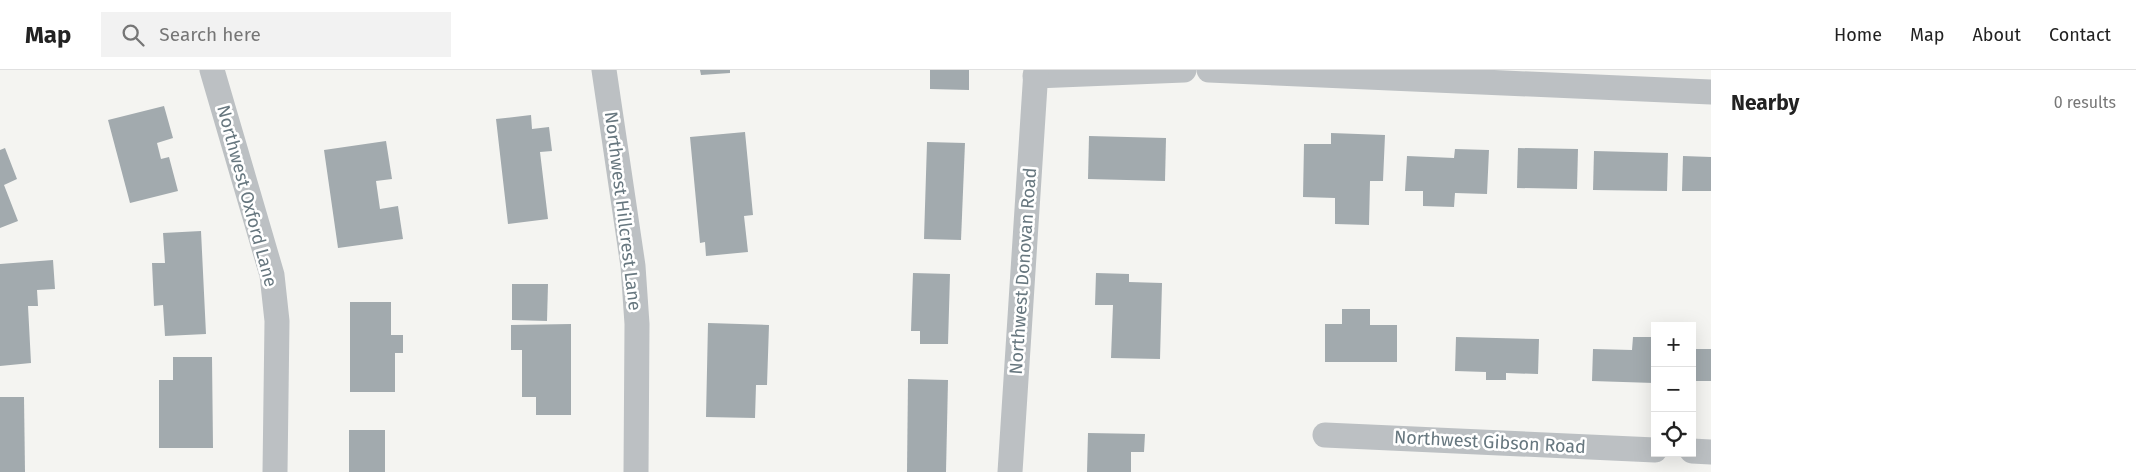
<!DOCTYPE html>
<html lang="en">
<head>
<meta charset="utf-8">
<style>
  :root { --surface:#fff; --page:#f2f2f2; --text:#222; --muted:#767676; --line:#e0e0e0 }
  body { margin:0; font-family:"Fira Sans",sans-serif; background:var(--page); color:var(--text) }
  .controls { position:absolute; right:15px; bottom:15px; display:grid; overflow:hidden; border-radius:0px; box-shadow:0 5px 20px #0002 }
  .controls button { width:45px; height:45px; display:grid; place-items:center; padding:0; border:0; border-bottom:1px solid var(--line); background:var(--surface); color:var(--text); font:25px sans-serif }
  .list { margin:0; padding:0; list-style:none }
  h2 { display:flex; justify-content:space-between; align-items:center; height:65px; margin:0; padding:0 20px; font-size:21px }
  h2 small { font-size:16px; font-weight:400; color:var(--muted) }
  .icon { flex:none; width:28px; height:28px; fill:none; stroke:currentColor; stroke-width:2; stroke-linecap:round; stroke-linejoin:round }
  .map { position:relative; flex:none; width:1711px; height:402px; overflow:hidden }
  header { display:flex; align-items:center; gap:30px; box-sizing:border-box; height:70px; padding:0 25px; background:var(--surface); border-bottom:1px solid var(--line) }
  header strong { font-size:24px }
  nav { display:flex; gap:28px; margin-inline-start:auto; font-size:18px }
  .search { width:350px; height:45px; background:var(--page); display:flex; align-items:center; gap:12px; box-sizing:border-box; padding:0 18px; border-radius:0px; color:var(--muted); font-size:19px }
  main { display:flex }
  aside { flex:1; background:var(--surface) }
  .map>svg:first-child { display:block }
  .building { fill:#a2aaae }
  .lines { fill:none; stroke-linecap:round; stroke-linejoin:round }
  .minor { stroke:#bcc0c3; stroke-width:25 }
  .labels { text-anchor:middle; stroke-width:5; stroke-linejoin:round; paint-order:stroke }
  .street-label { font-size:18px; fill:#67777f; stroke:#fff }
</style>
</head>
<body>
<header>
<strong>Map</strong>
<div class="search"><svg class="icon" aria-label="search" viewBox="0 0 24 24"><circle cx="10" cy="10" r="6"/><path d="M15 15l6 6"/></svg>Search here</div>
<nav><a>Home</a><a>Map</a><a>About</a><a>Contact</a></nav>
</header>
<main>
<div class="map">
<svg width="1711" height="402" viewBox="0 0 1711 402">
  <rect width="100%" height="100%" fill="#f4f4f1"/>
  <g class="building">
    <polygon points="700,0 730,0 730,3 701,5"/>
    <polygon points="930,0 969,0 969,20 930,19"/>
    <polygon points="164,36 173,68 157,73 161,89 169,87 178,121 130,133 108,50"/>
    <polygon points="531,45 532,59 549,57 552,81 540,82 548,149 508,154 496,49"/>
    <polygon points="745,62 753,145 744,146 748,182 706,186 705,172 700,173 690,67"/>
    <polygon points="1331,63 1385,65 1383,111 1370,111 1369,155 1335,154 1335,128 1303,127 1304,74 1331,74"/>
    <polygon points="1089,66 1166,68 1165,111 1088,109"/>
    <polygon points="386,71 392,109 376,111 380,139 398,136 403,169 338,178 324,80"/>
    <polygon points="927,72 965,73 961,170 924,169"/>
    <polygon points="5,78 17,109 4,115 18,151 0,158 0,80"/>
    <polygon points="1518,78 1578,79 1577,119 1517,118"/>
    <polygon points="1455,79 1489,80 1487,124 1455,123 1454,137 1423,136 1423,121 1405,121 1407,86 1454,88"/>
    <polygon points="1594,81 1668,83 1667,121 1593,120"/>
    <polygon points="1683,86 1711,87 1711,121 1682,121"/>
    <polygon points="201,161 206,264 165,266 163,235 154,236 152,193 165,193 163,163"/>
    <polygon points="53,190 55,219 37,220 38,236 28,236 31,293 0,296 0,194"/>
    <polygon points="913,203 950,204 948,274 920,274 920,261 911,261"/>
    <polygon points="1096,203 1129,204 1129,212 1162,213 1160,289 1111,288 1113,235 1095,235"/>
    <polygon points="512,214 548,214 547,251 512,250"/>
    <polygon points="350,232 391,232 391,265 403,265 403,283 395,283 395,322 350,322"/>
    <polygon points="1342,239 1370,239 1370,255 1397,255 1397,292 1325,292 1325,254 1342,254"/>
    <polygon points="708,253 769,255 767,315 756,315 755,348 706,347"/>
    <polygon points="571,254 571,345 536,345 536,327 522,327 522,280 511,280 511,255"/>
    <polygon points="1456,267 1539,269 1538,304 1506,303 1506,310 1486,310 1486,302 1455,301"/>
    <polygon points="1633,267 1655,267 1654,313 1592,311 1593,279 1632,280"/>
    <rect x="1692" y="279" width="19" height="32"/>
    <polygon points="173,287 212,287 213,378 159,378 159,310 173,310"/>
    <polygon points="908,309 948,310 946,402 907,402"/>
    <polygon points="0,327 24,327 25,402 0,402"/>
    <rect x="349" y="360" width="36" height="42"/>
    <polygon points="1088,363 1145,364 1144,382 1131,382 1131,402 1087,402"/>
  </g>
  <g class="lines">
    <g class="minor">
      <polyline points="212,0 272,205 277,251 275,402"/>
      <polyline points="604,0 633,196 637,254 636,402"/>
      <polyline points="1209,0 1711,22"/>
      <polyline points="1035,6 1184,0"/>
      <polyline points="1325,365 1655,380"/>
      <polyline points="1692,381 1711,382"/>
      <polyline points="1010,402 1036,0"/>
    </g>
  </g>
  <g class="labels">
    <g class="street-label">
      <text transform="translate(247 126) rotate(75)" y="6">Northwest Oxford Lane</text>
      <text transform="translate(623 141) rotate(83)" y="6">Northwest Hillcrest Lane</text>
      <text transform="translate(1023 201) rotate(-86)" y="6">Northwest Donovan Road</text>
      <text transform="translate(1490 372) rotate(3)" y="6">Northwest Gibson Road</text>
    </g>
  </g>
</svg>
<div class="controls">
<button>+</button>
<button>−</button>
<button><svg class="icon" aria-label="locate" viewBox="0 0 24 24"><circle cx="12" cy="12" r="6"/><path d="M12 2v4M12 18v4M2 12h4M18 12h4"/></svg></button>
</div>
</div>
<aside>
<h2>Nearby<small>0 results</small></h2>
<ul class="list">
</ul>
</aside>
</main>
</body>
</html>
